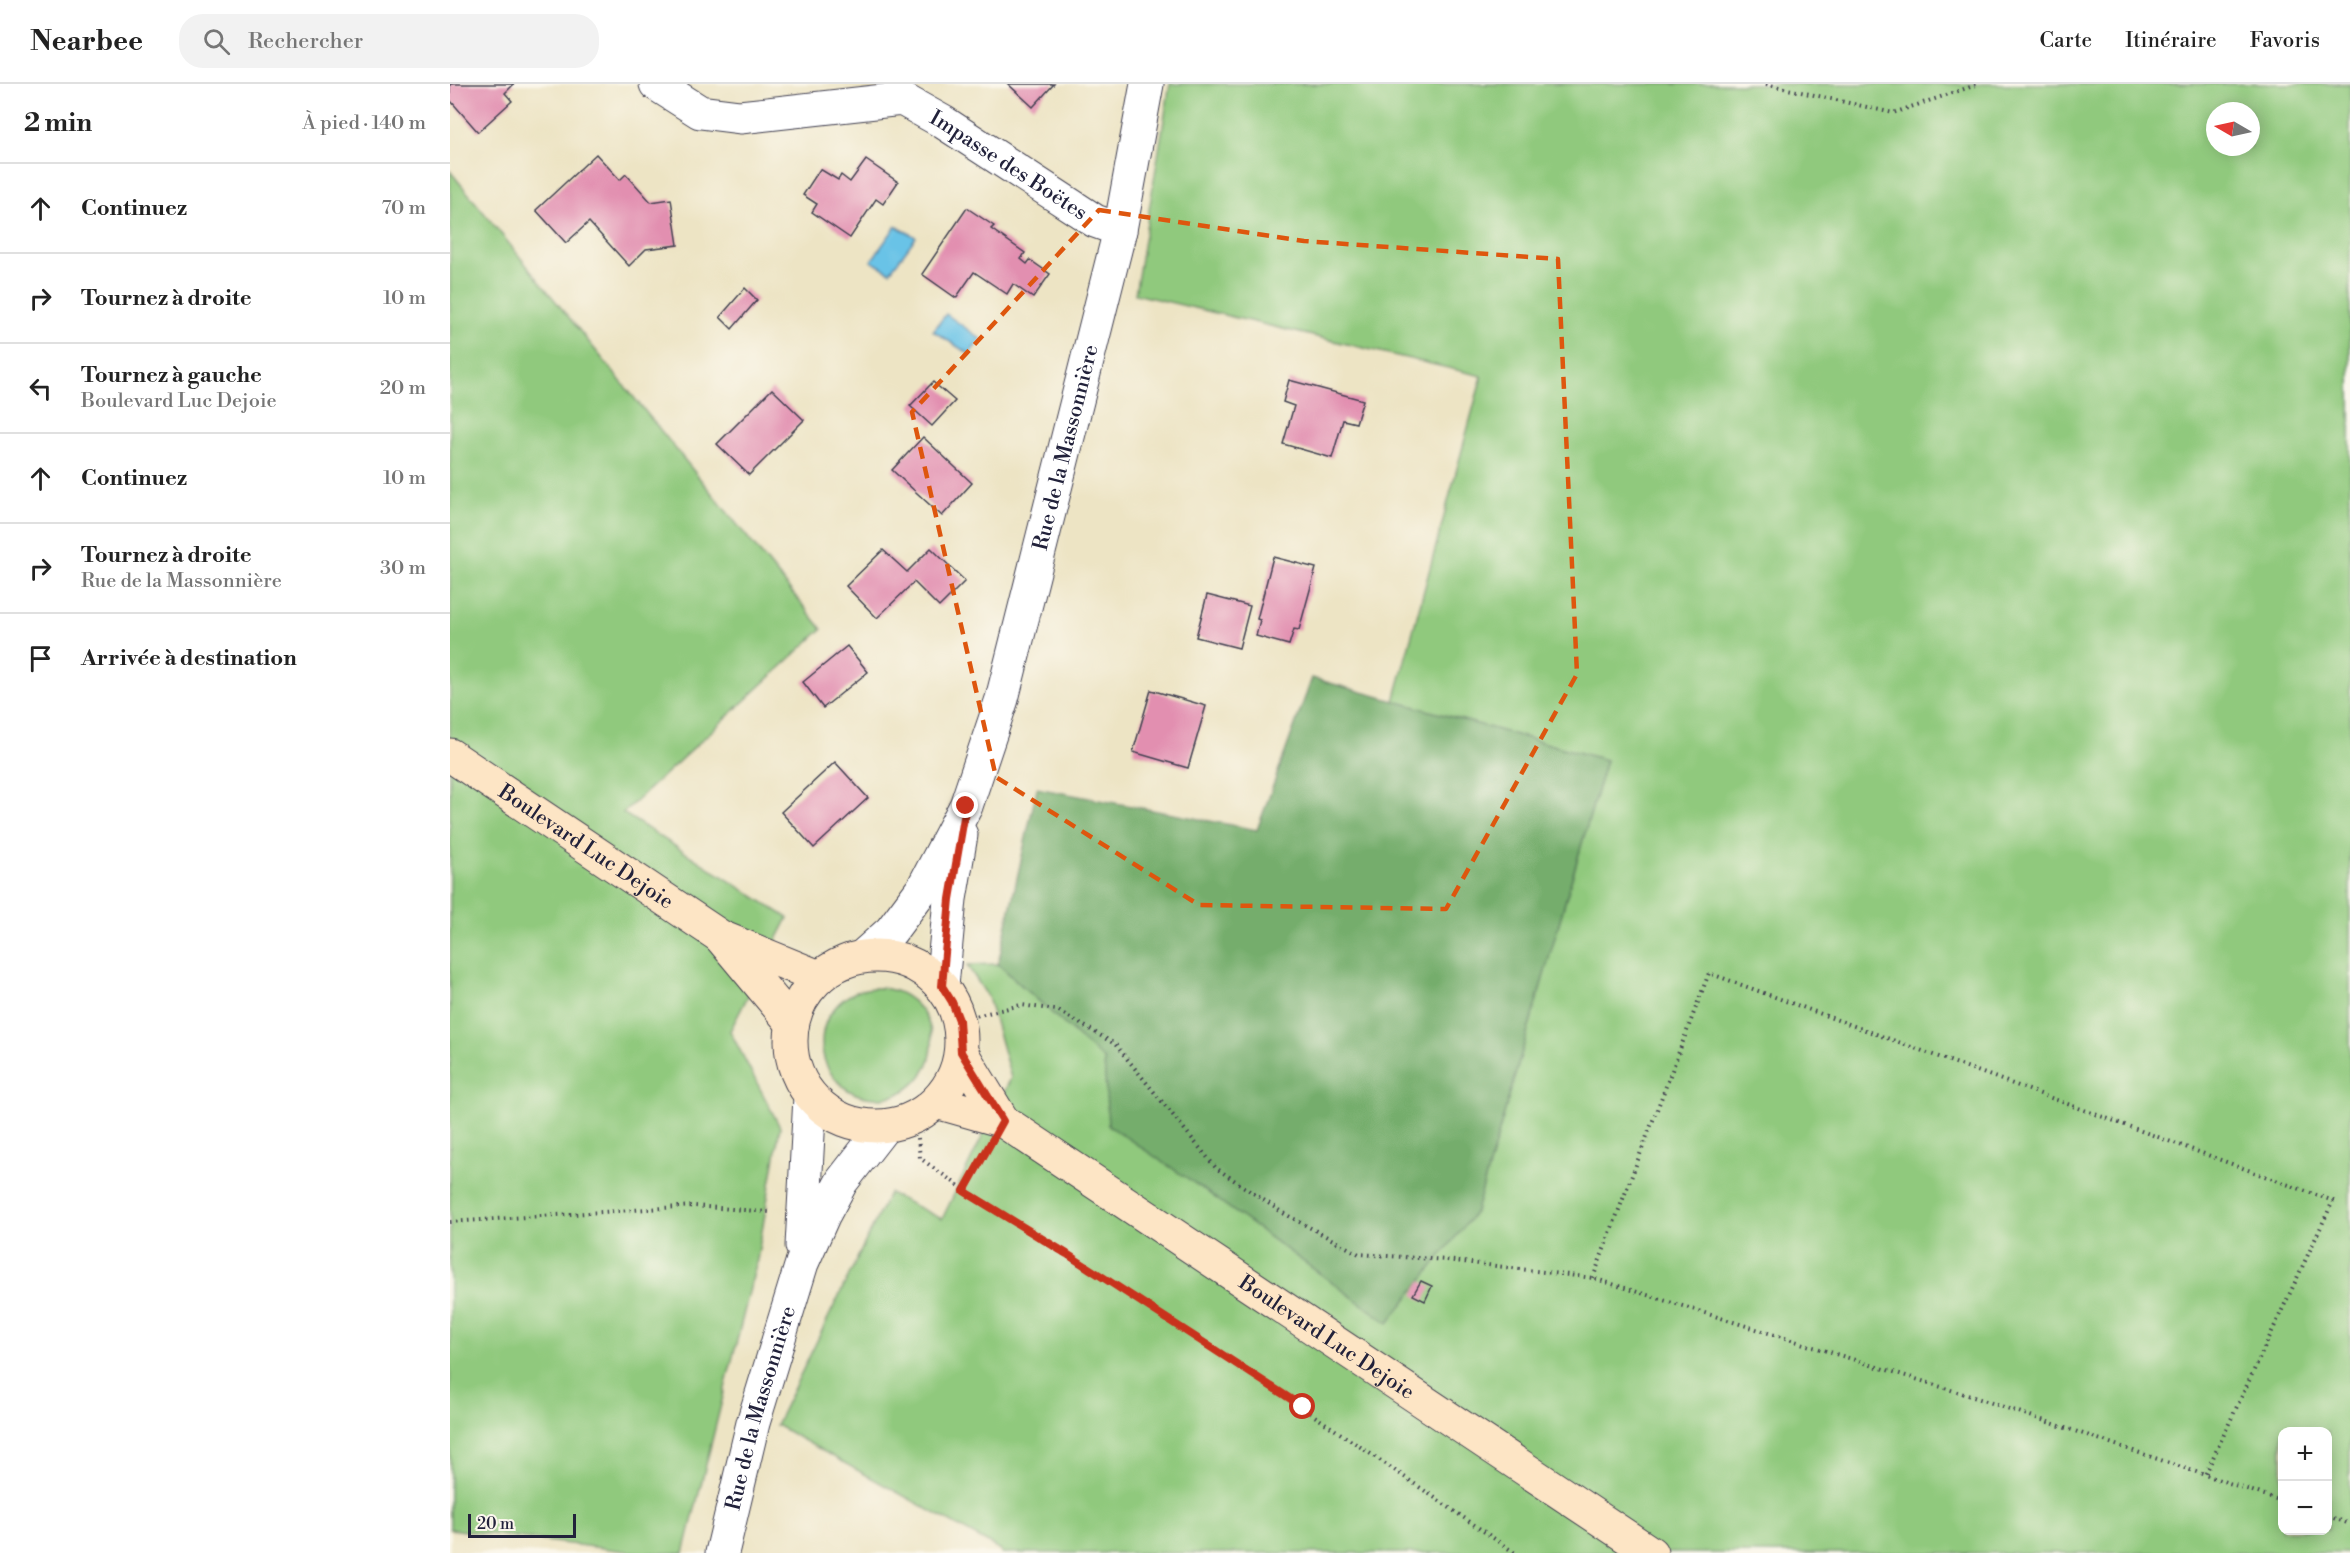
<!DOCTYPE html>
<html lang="fr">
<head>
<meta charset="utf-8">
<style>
  :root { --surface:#fff; --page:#f2f2f2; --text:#222; --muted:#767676; --line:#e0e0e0 }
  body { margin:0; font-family:"Libre Bodoni",serif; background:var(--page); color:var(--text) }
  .controls { position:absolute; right:18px; bottom:18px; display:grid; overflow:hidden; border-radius:12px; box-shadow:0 3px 15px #0003 }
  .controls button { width:54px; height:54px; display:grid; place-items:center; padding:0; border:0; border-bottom:2px solid var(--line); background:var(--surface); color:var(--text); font:30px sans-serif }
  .compass { position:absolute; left:1756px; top:18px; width:54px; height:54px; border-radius:50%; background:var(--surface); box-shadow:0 3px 15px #0003; rotate:279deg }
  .scale { position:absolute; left:18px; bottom:15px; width:108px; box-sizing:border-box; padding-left:6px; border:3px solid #22223b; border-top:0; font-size:16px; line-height:21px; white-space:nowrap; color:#22223b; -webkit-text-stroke:4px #fbf7ec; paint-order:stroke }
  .stop { position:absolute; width:18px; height:18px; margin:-14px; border:4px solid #c8321e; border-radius:50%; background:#fff }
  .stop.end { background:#c8321e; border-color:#fff; box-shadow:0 2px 6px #0008 }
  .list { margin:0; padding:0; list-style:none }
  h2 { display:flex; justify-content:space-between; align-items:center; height:78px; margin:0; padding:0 24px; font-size:26px }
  h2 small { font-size:20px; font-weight:400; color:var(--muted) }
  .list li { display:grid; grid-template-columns:39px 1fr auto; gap:18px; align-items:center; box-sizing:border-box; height:90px; padding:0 24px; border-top:2px solid var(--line) }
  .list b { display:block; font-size:22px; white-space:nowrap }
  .list p { margin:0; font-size:20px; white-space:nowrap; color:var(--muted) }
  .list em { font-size:20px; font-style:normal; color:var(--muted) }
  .icon { flex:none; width:33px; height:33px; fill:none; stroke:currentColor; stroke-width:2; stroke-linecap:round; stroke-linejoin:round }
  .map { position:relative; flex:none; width:1900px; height:1469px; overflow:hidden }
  header { display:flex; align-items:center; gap:36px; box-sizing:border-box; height:84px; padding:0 30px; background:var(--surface); border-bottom:2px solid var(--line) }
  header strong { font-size:28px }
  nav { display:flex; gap:33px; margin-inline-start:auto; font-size:21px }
  .search { width:420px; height:54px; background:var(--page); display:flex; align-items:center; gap:15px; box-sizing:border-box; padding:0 21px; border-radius:24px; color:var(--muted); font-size:22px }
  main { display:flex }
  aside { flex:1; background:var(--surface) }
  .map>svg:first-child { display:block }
  .green { fill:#90c97d; stroke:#59765c; stroke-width:1.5; fill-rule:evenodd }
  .forest { fill:#74ad6c; stroke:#4b6854; stroke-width:1.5 }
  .water { fill:#69c3e7; stroke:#467291; stroke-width:1.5 }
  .building { fill:#e28fb0 }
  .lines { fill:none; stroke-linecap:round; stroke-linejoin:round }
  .minor-casing { stroke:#403f50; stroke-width:35 }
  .secondary-casing { stroke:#403f50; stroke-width:35 }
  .path { stroke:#403f50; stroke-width:4; stroke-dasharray:1.5 4.5; stroke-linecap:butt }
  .minor { stroke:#fff; stroke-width:33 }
  .secondary { stroke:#fde5c5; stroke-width:33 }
  .route { stroke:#c8321e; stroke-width:8 }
  .marked { fill:none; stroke:#de560e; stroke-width:4.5; stroke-dasharray:12 8; stroke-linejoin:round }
  .labels { text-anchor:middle; stroke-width:4.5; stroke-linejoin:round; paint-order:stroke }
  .street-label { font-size:21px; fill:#22223b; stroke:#fbf7ec }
</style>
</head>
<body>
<header>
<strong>Nearbee</strong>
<div class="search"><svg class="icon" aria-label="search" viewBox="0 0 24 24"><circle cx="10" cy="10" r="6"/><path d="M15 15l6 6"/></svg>Rechercher</div>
<nav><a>Carte</a><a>Itinéraire</a><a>Favoris</a></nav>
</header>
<main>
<aside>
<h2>2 min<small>À pied · 140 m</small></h2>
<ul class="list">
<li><svg class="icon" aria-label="ahead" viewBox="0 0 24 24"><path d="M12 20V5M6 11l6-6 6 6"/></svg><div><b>Continuez</b></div><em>70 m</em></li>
<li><svg class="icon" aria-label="right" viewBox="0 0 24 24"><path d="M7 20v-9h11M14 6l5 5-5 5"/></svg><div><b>Tournez à droite</b></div><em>10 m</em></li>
<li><svg class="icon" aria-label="left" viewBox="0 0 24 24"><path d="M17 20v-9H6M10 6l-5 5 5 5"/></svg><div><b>Tournez à gauche</b><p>Boulevard Luc Dejoie</p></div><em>20 m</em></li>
<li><svg class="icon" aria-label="ahead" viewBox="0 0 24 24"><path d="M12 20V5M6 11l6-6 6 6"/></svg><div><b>Continuez</b></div><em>10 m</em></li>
<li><svg class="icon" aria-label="right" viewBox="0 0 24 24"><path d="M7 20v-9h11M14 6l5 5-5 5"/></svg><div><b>Tournez à droite</b><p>Rue de la Massonnière</p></div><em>30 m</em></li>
<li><svg class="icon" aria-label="arrive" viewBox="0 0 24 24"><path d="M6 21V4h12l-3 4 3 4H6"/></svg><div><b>Arrivée à destination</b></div></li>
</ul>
</aside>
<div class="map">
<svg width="1900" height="1469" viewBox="0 0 1900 1469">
  <rect width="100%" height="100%" fill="#fbf7ec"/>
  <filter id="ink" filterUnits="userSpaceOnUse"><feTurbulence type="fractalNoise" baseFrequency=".0167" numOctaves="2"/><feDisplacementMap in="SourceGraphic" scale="12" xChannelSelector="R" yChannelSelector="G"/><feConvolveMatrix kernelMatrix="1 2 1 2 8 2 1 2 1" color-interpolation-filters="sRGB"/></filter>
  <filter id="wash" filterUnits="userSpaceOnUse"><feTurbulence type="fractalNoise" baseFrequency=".008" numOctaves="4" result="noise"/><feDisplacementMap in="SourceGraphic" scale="24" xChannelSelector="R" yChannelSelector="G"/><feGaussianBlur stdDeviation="1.35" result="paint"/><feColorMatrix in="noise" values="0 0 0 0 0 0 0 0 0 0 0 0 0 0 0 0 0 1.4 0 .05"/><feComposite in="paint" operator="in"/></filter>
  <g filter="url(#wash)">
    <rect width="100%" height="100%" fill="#ede4c4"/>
    <g class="green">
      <path d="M720 0H1900V1469H551V1466L326 1341 439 1109 492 1135 561 994 538 913 517 881 548 880 654 976 659 1041 753 1105 938 1238 1026 1127 1156 676 944 617 1032 292 685 210ZM1765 27H1801V63H1765ZM1832 1348H1878V1446H1832Z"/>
      <polygon points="0,87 372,545 173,729 338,834 280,947 330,1043 307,1176 234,1469 191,1469 0,1445"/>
      <circle cx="427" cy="959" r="55"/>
    </g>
    <polygon class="forest" points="862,594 1156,676 1026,1127 938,1239 753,1105 658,1041 654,976 548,880 587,704 807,746"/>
    <g class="water">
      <polygon points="446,142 466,153 440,188 421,177"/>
      <polygon points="496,230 531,255 519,270 483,247"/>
    </g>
    <g id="blocks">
      <g class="building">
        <polygon points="0,0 64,0 55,9 62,17 28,48 0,16"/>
        <polygon points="558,0 604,0 583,23"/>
        <polygon points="146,70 170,96 176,90 201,118 221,115 228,161 196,165 179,182 139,138 116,159 86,126"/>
        <polygon points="416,76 448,98 433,120 426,115 400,154 362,128 367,120 353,111 370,85 388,96 391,91 400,98"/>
        <polygon points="517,124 544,142 541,145 575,169 571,175 577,180 580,176 600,190 583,214 563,200 557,210 524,188 506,214 472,190"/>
        <polygon points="295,204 307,216 282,245 270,233"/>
        <polygon points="839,296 913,316 906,339 893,336 882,374 833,360 844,322 833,318"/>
        <polygon points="483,298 505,317 482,342 460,322"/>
        <polygon points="322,305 354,336 299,391 267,360"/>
        <polygon points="473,353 522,399 492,432 442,386"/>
        <polygon points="481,464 515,497 489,523 464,498 427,534 396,502 433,466 457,488"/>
        <polygon points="823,473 866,484 849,546 844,545 839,561 806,552 810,536 807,535"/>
        <polygon points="757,511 800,522 789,564 746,553"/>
        <polygon points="397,562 418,588 373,624 353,598"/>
        <polygon points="701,606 756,622 738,684 683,668"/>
        <polygon points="385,678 418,714 364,764 331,728"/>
        <polygon points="971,1197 982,1202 975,1217 963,1211"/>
      </g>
    </g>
  </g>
  <g filter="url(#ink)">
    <use href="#blocks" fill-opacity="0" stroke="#403f50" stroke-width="1.5"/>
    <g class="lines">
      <defs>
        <g id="minor">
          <path id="s1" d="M206 0 250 28 290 33 452 15 493 38 645 137 670 146"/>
          <path id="s2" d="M413 872 441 847 473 804 516 722 552 615 670 146 697 0"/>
          <polyline points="492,902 500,815 511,751"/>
          <polyline points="352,1162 360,1013"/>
          <path id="s3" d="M272 1469 303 1339 352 1179 373 1132 392 1097 434 1043"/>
        </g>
        <g id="secondary">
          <path id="s4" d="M0 671 271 853 369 893"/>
          <polyline points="272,855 342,939"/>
          <circle cx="426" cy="957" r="85"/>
          <polyline points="511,968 553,1037"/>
          <path id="s5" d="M486 1018 553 1037 1201 1469"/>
        </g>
      </defs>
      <use href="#minor" class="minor-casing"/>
      <use href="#secondary" class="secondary-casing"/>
      <g class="path">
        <polyline points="1316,0 1443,29 1529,0"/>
        <polyline points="521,933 571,921 607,926 665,960 766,1084 833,1129 909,1170 997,1176 1143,1194 1533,1316 1832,1417"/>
        <path d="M468 1054 470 1074C544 1129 625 1175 702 1225 825 1304 945 1386 1065 1469"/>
        <polyline points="514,1107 536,1068"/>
        <polyline points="0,1138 244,1122 319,1128"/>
        <polyline points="1143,1194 1259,889 1883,1117 1755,1391"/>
        <polyline points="1878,1432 1900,1440"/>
      </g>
      <use href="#minor" class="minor"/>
      <use href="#secondary" class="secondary"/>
    </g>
  </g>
  <g class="lines" filter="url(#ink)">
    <polyline class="route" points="516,722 500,815 492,902 502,918 509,936 511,968 553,1037 514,1107 617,1170 853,1323"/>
  </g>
  <path class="marked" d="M649 126 854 157 1108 175 1127 590 996 825 749 821 546 693 462 328Z"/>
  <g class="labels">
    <g class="street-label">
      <text dy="7" stroke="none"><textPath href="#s1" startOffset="381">Impasse des Boëtes</textPath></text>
      <text dy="7" stroke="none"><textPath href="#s2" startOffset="556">Rue de la Massonnière</textPath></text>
      <text dy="7" stroke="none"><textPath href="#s4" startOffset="164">Boulevard Luc Dejoie</textPath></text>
      <text dy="7" stroke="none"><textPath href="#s5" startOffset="459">Boulevard Luc Dejoie</textPath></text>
      <text dy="7" stroke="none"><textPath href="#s3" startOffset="150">Rue de la Massonnière</textPath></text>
    </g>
  </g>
</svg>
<div class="controls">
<button>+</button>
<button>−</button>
</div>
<svg class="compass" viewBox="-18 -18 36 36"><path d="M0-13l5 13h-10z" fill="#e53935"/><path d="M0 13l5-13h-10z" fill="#767676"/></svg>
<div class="scale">20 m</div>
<div class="stop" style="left:853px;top:1323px"></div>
<div class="stop end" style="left:516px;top:722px"></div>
</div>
</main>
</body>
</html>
